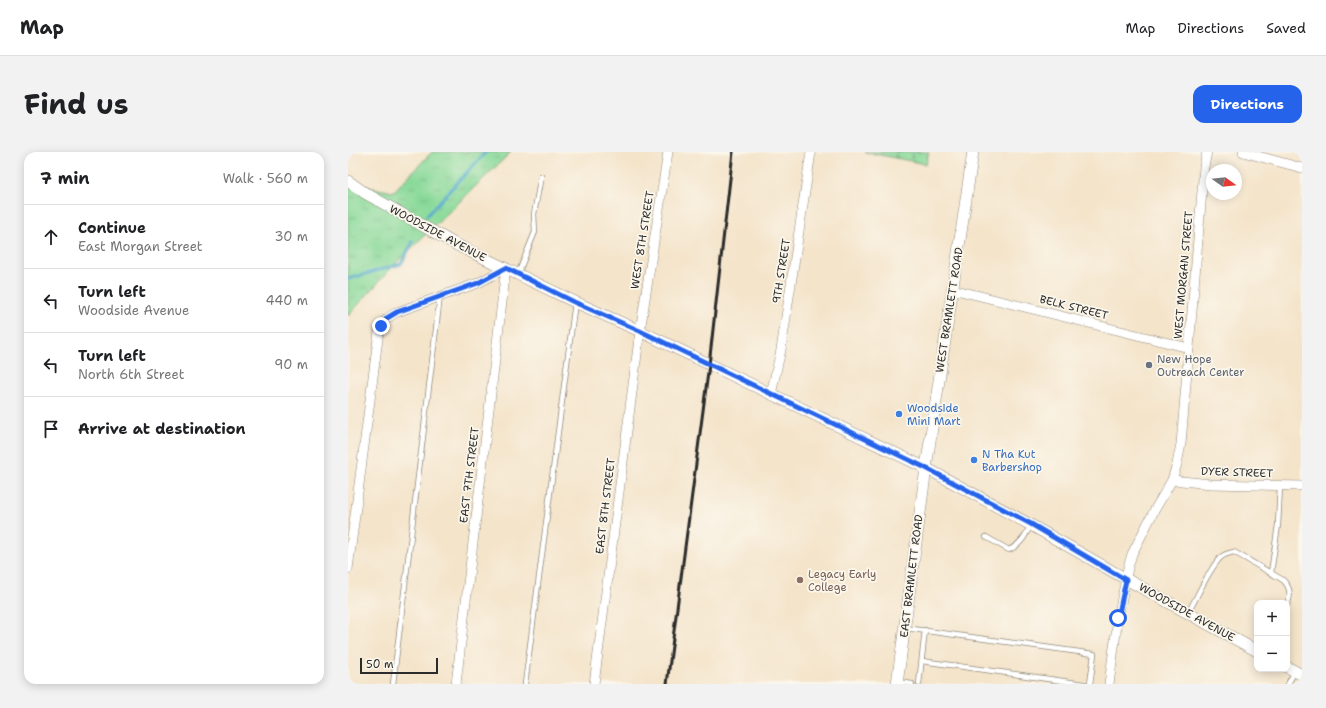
<!DOCTYPE html>
<html lang="en">
<head>
<meta charset="utf-8">
<style>
  :root { --surface:#fff; --page:#f2f2f2; --text:#202124; --muted:#757577; --line:#e0e0e0; --accent:#2563eb }
  body { margin:0; font-family:"Shantell Sans",sans-serif; background:var(--page); color:var(--text) }
  .controls { position:absolute; right:12px; bottom:12px; display:grid; overflow:hidden; border-radius:8px; box-shadow:0 2px 10px #0003 }
  .controls button { width:36px; height:36px; display:grid; place-items:center; padding:0; border:0; border-bottom:1px solid var(--line); background:var(--surface); color:var(--text); font:20px sans-serif }
  .compass { position:absolute; left:858px; top:12px; width:36px; height:36px; border-radius:50%; background:var(--surface); box-shadow:0 2px 10px #0003; rotate:105deg }
  .scale { position:absolute; left:12px; bottom:10px; width:78px; box-sizing:border-box; padding-left:4px; border:2px solid #2b2b2b; border-top:0; font-size:11px; line-height:14px; white-space:nowrap; color:#2b2b2b; -webkit-text-stroke:3px #fbf7ec; paint-order:stroke }
  .stop { position:absolute; width:12px; height:12px; margin:-9px; border:3px solid #2563eb; border-radius:50%; background:#fff }
  .stop.end { background:#2563eb; border-color:#fff; box-shadow:0 1px 4px #0008 }
  .list { margin:0; padding:0; list-style:none }
  h2 { display:flex; justify-content:space-between; align-items:center; height:52px; margin:0; padding:0 16px; font-size:17px }
  h2 small { font-size:13px; font-weight:400; color:var(--muted) }
  .list li { display:grid; grid-template-columns:26px 1fr auto; gap:12px; align-items:center; box-sizing:border-box; height:64px; padding:0 16px; border-top:1px solid var(--line) }
  .list b { display:block; font-size:15px; white-space:nowrap }
  .list p { margin:0; font-size:13px; white-space:nowrap; color:var(--muted) }
  .list em { font-size:13px; font-style:normal; color:var(--muted) }
  .icon { flex:none; width:22px; height:22px; fill:none; stroke:currentColor; stroke-width:2; stroke-linecap:round; stroke-linejoin:round }
  .map { position:relative; flex:none; width:954px; height:532px; overflow:hidden; border-radius:12px }
  header { display:flex; align-items:center; gap:24px; box-sizing:border-box; height:56px; padding:0 20px; background:var(--surface); border-bottom:1px solid var(--line) }
  header strong { font-size:19px }
  nav { display:flex; gap:22px; margin-inline-start:auto; font-size:14px }
  .intro { display:flex; align-items:center; justify-content:space-between; box-sizing:border-box; height:96px; padding:0 24px }
  h1 { margin:0; font-size:28px }
  .button { padding:10px 18px; border-radius:12px; background:var(--accent); color:#fff; font-size:14px; font-weight:700 }
  main { display:flex; gap:24px; padding:0 24px }
  aside { flex:1; background:var(--surface); border-radius:12px; box-shadow:0 2px 10px #0003 }
  .map>svg:first-child { display:block }
  .grass { fill:url(#grass-tufts); stroke:#5a8262 }
  .cemetery { fill:url(#cemetery-stones); stroke:#5a8262 }
  .lines { fill:none; stroke-linecap:round; stroke-linejoin:round }
  .stream { stroke:#4ea8cc; stroke-width:3 }
  .service-casing { stroke:#90887a; stroke-width:6 }
  .minor-casing { stroke:#90887a; stroke-width:10 }
  .tertiary-casing { stroke:#90887a; stroke-width:12 }
  .service { stroke:#fff; stroke-width:4.5 }
  .minor { stroke:#fff; stroke-width:9 }
  .tertiary { stroke:#fff; stroke-width:11 }
  .rail { stroke:#2b2b2b; stroke-width:3 }
  .route { stroke:#2563eb; stroke-width:5 }
  .worship-dot { fill:#6b7280; stroke:#fbf7ec; stroke-width:1.5 }
  .shop-dot { fill:#3f7fe0; stroke:#fbf7ec; stroke-width:1.5 }
  .education-dot { fill:#8d6e63; stroke:#fbf7ec; stroke-width:1.5 }
  .labels { text-anchor:middle; stroke-width:3.5; stroke-linejoin:round; paint-order:stroke }
  .street-label { font-size:11px; fill:#2b2b2b; stroke:#fbf7ec }
  .worship-label { font-size:11px; fill:#5b616d; stroke:#fbf7ec; text-anchor:start }
  .shop-label { font-size:11px; fill:#366cbe; stroke:#fbf7ec; text-anchor:start }
  .education-label { font-size:11px; fill:#785e54; stroke:#fbf7ec; text-anchor:start }
</style>
</head>
<body>
<header>
<strong>Map</strong>
<nav><a>Map</a><a>Directions</a><a>Saved</a></nav>
</header>
<div class="intro"><h1>Find us</h1><a class="button">Directions</a></div>
<main>
<aside>
<h2>7 min<small>Walk · 560 m</small></h2>
<ul class="list">
<li><svg class="icon" aria-label="ahead" viewBox="0 0 24 24"><path d="M12 20V5M6 11l6-6 6 6"/></svg><div><b>Continue</b><p>East Morgan Street</p></div><em>30 m</em></li>
<li><svg class="icon" aria-label="left" viewBox="0 0 24 24"><path d="M17 20v-9H6M10 6l-5 5 5 5"/></svg><div><b>Turn left</b><p>Woodside Avenue</p></div><em>440 m</em></li>
<li><svg class="icon" aria-label="left" viewBox="0 0 24 24"><path d="M17 20v-9H6M10 6l-5 5 5 5"/></svg><div><b>Turn left</b><p>North 6th Street</p></div><em>90 m</em></li>
<li><svg class="icon" aria-label="arrive" viewBox="0 0 24 24"><path d="M6 21V4h12l-3 4 3 4H6"/></svg><div><b>Arrive at destination</b></div></li>
</ul>
</aside>
<div class="map">
<svg width="954" height="532" viewBox="0 0 954 532">
  <defs>
    <pattern id="grass-tufts" width="24" height="20" patternUnits="userSpaceOnUse"><rect width="24" height="20" fill="#89d999"/><path d="M3 7l-1-3M5 7V3M7 7l1-3M15 17l-1-3M17 17v-4M19 17l1-3" fill="none" stroke="#76ba84"/></pattern>
    <pattern id="cemetery-stones" width="16" height="16" patternUnits="userSpaceOnUse"><rect width="16" height="16" fill="#89d999"/><path d="M2 7V4a2 2 0 0 1 4 0v3zM10 15v-3a2 2 0 0 1 4 0v3z" fill="#76ba84"/></pattern>
  </defs>
  <rect width="100%" height="100%" fill="#fbf7ec"/>
  <filter id="ink" filterUnits="userSpaceOnUse"><feTurbulence type="fractalNoise" baseFrequency=".025" numOctaves="2"/><feDisplacementMap in="SourceGraphic" scale="8" xChannelSelector="R" yChannelSelector="G"/><feConvolveMatrix kernelMatrix="1 2 1 2 8 2 1 2 1" color-interpolation-filters="sRGB"/></filter>
  <filter id="wash" filterUnits="userSpaceOnUse"><feTurbulence type="fractalNoise" baseFrequency=".012" numOctaves="4" result="noise"/><feDisplacementMap in="SourceGraphic" scale="16" xChannelSelector="R" yChannelSelector="G"/><feGaussianBlur stdDeviation="0.9" result="paint"/><feColorMatrix in="noise" values="0 0 0 0 0 0 0 0 0 0 0 0 0 0 0 0 0 1.4 0 .05"/><feComposite in="paint" operator="in"/></filter>
  <g filter="url(#wash)">
    <rect width="100%" height="100%" fill="#f4e4ca"/>
    <polygon class="grass" points="84,0 163,0 47,112 0,164 0,31 45,40"/>
    <polygon class="cemetery" points="517,0 581,0 578,12"/>
    <g class="lines">
      <g class="stream">
        <polyline points="79,63 138,0"/>
        <polyline points="0,127 53,112 65,89"/>
      </g>
    </g>
  </g>
  <g filter="url(#ink)">
    <g class="lines">
      <defs>
        <g id="service">
          <polyline points="170,122 187,80 186,62 193,24"/>
          <path d="M638 385 661 398C672 393 677 385 682 374"/>
          <polyline points="923,421 930,373 932,334"/>
          <path d="M840 461C849 445 860 419 872 406 876 402 881 401 886 400L935 428C942 435 944 443 939 453"/>
          <polyline points="557,476 746,502 742,532"/>
          <polyline points="574,509 736,532"/>
          <polyline points="550,530 564,532"/>
          <polyline points="45,532 92,144"/>
          <polyline points="177,532 227,150"/>
          <polyline points="571,532 577,478"/>
          <polyline points="940,532 947,519"/>
        </g>
        <g id="minor">
          <polyline points="895,0 954,16"/>
          <polyline points="604,137 841,196"/>
          <polyline points="423,242 433,198 463,0"/>
          <polyline points="824,328 863,332 954,334"/>
          <path d="M0 417 31 179C35 169 40 165 49 160L130 131 158 116"/>
          <polyline points="108,532 158,116"/>
          <polyline points="246,532 292,179 320,0"/>
          <polyline points="761,532 770,466 780,416 784,402 806,359 824,328 829,312 833,292 856,15 859,0"/>
        </g>
        <g id="tertiary">
          <polyline points="0,29 17,41 107,92 227,150 292,179 578,316 683,373 778,427 909,499"/>
          <polyline points="939,515 954,523"/>
          <polyline points="549,532 578,316 625,0"/>
        </g>
      </defs>
      <use href="#service" class="service-casing"/>
      <use href="#minor" class="minor-casing"/>
      <use href="#tertiary" class="tertiary-casing"/>
      <use href="#service" class="service"/>
      <use href="#minor" class="minor"/>
      <use href="#tertiary" class="tertiary"/>
      <polyline class="rail" points="319,532 361,213 385,0"/>
    </g>
  </g>
  <g class="lines" filter="url(#ink)">
    <polyline class="route" points="33,174 39,166 49,160 130,131 158,116 226,150 292,179 578,316 683,372 778,428 770,466"/>
  </g>
  <circle class="worship-dot" cx="801" cy="213" r="4"/>
  <g class="shop-dot">
    <circle cx="551" cy="262" r="4"/>
    <circle cx="626" cy="308" r="4"/>
  </g>
  <circle class="education-dot" cx="452" cy="428" r="4"/>
  <g class="labels">
    <g class="street-label">
      <text transform="translate(90 81) rotate(28)" y="4">WOODSIDE AVENUE</text>
      <text transform="translate(294 88) rotate(-81)" y="4">WEST 8TH STREET</text>
      <text transform="translate(433 119) rotate(-81)" y="4">9TH STREET</text>
      <text transform="translate(835 123) rotate(-85)" y="4">WEST MORGAN STREET</text>
      <text transform="translate(726 155) rotate(14)" y="4">BELK STREET</text>
      <text transform="translate(601 158) rotate(-81)" y="4">WEST BRAMLETT ROAD</text>
      <text transform="translate(889 320) rotate(2)" y="4">DYER STREET</text>
      <text transform="translate(121 323) rotate(-83)" y="4">EAST 7TH STREET</text>
      <text transform="translate(257 354) rotate(-83)" y="4">EAST 8TH STREET</text>
      <text transform="translate(563 424) rotate(-83)" y="4">EAST BRAMLETT ROAD</text>
      <text transform="translate(839 460) rotate(29)" y="4">WOODSIDE AVENUE</text>
    </g>
    <g class="worship-label">
      <text x="809" y="211">New Hope<tspan x="809" dy="13">Outreach Center</tspan></text>
    </g>
    <g class="shop-label">
      <text x="559" y="260">Woodside<tspan x="559" dy="13">Mini Mart</tspan></text>
      <text x="634" y="306">N Tha Kut<tspan x="634" dy="13">Barbershop</tspan></text>
    </g>
    <g class="education-label">
      <text x="460" y="426">Legacy Early<tspan x="460" dy="13">College</tspan></text>
    </g>
  </g>
</svg>
<div class="controls">
<button>+</button>
<button>−</button>
</div>
<svg class="compass" viewBox="-18 -18 36 36"><path d="M0-13l5 13h-10z" fill="#e53935"/><path d="M0 13l5-13h-10z" fill="#757577"/></svg>
<div class="scale">50 m</div>
<div class="stop" style="left:770px;top:466px"></div>
<div class="stop end" style="left:33px;top:174px"></div>
</div>
</main>
</body>
</html>
